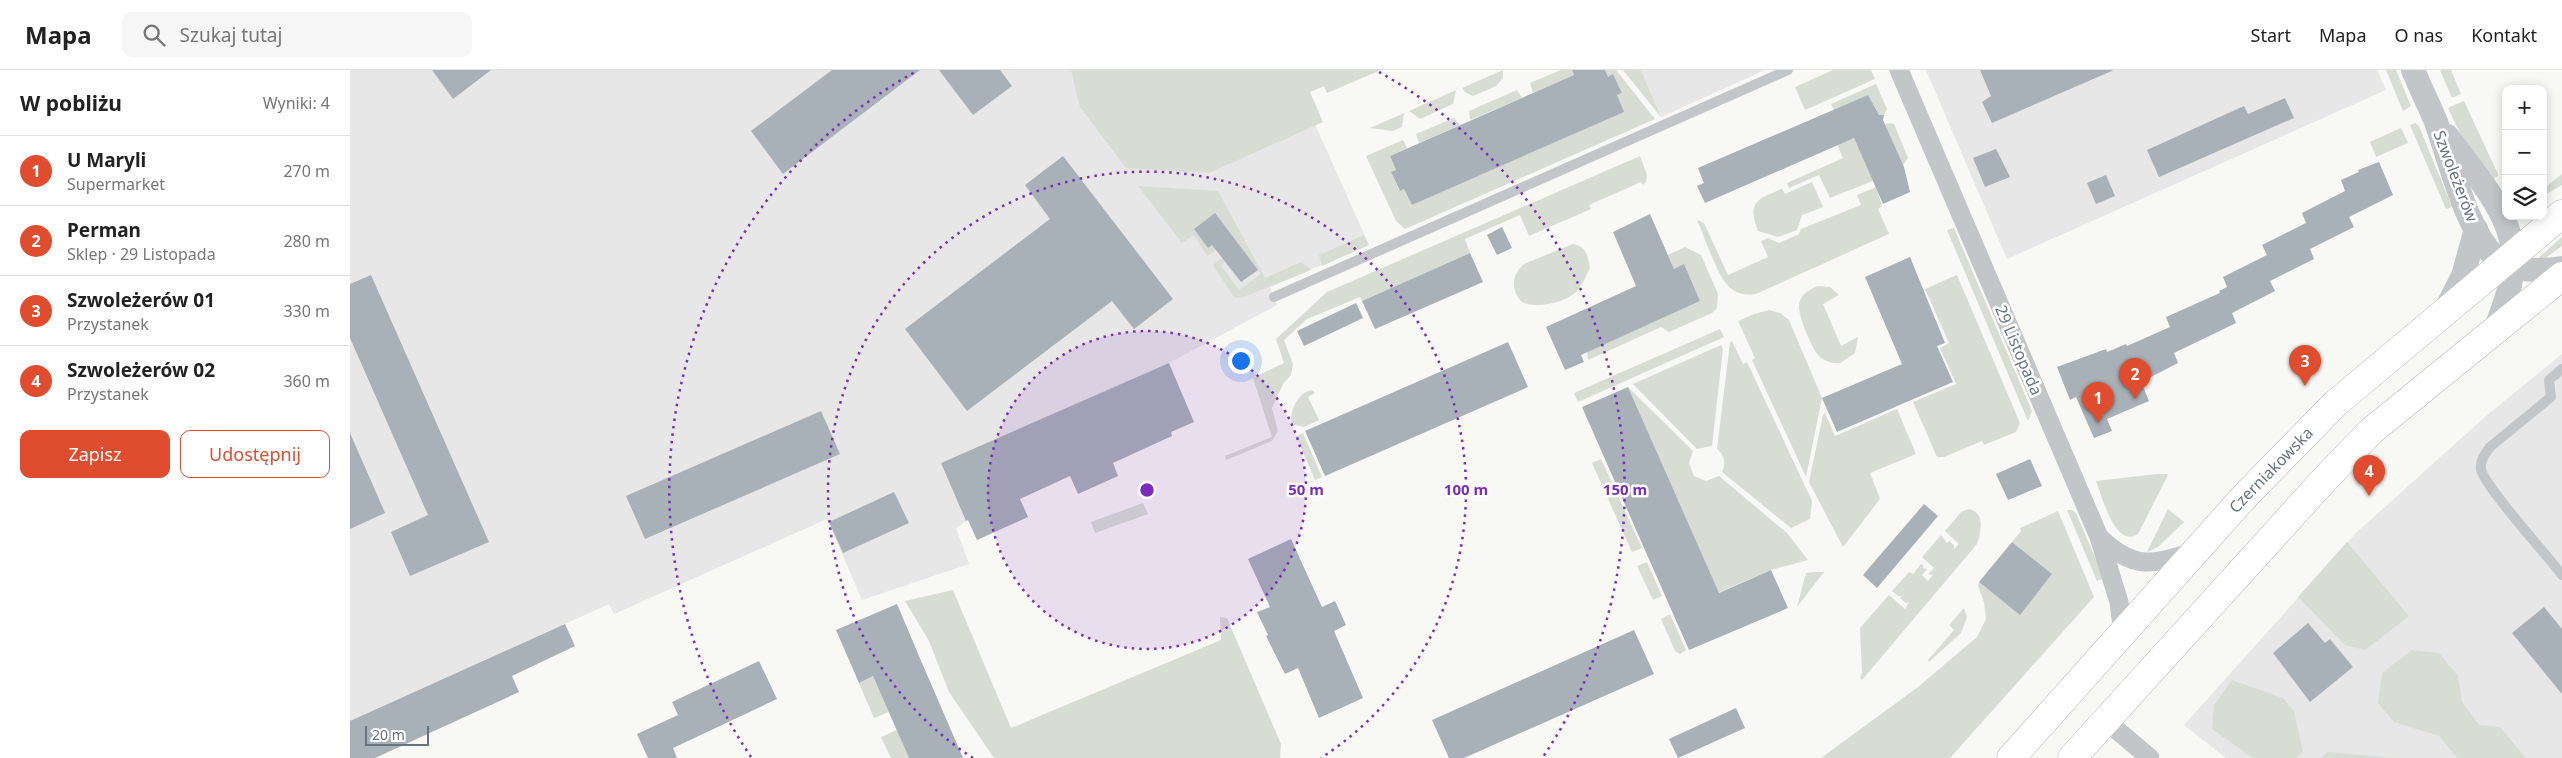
<!DOCTYPE html>
<html lang="pl">
<head>
<meta charset="utf-8">
<style>
  :root { --surface:#fff; --page:#f6f6f6; --text:#222; --muted:#767676; --line:#e0e0e0; --accent:#df4c2e }
  body { margin:0; font-family:"Noto Sans",sans-serif; background:var(--page); color:var(--text) }
  .controls { position:absolute; right:15px; top:15px; display:grid; overflow:hidden; border-radius:10px; box-shadow:0 2px 12px #0003 }
  .controls button { width:45px; height:45px; display:grid; place-items:center; padding:0; border:0; border-bottom:1px solid var(--line); background:var(--surface); color:var(--text); font:25px sans-serif }
  .scale { position:absolute; left:15px; bottom:12px; width:64px; box-sizing:border-box; padding-left:5px; border:2px solid #647580; border-top:0; font-size:14px; line-height:18px; white-space:nowrap; color:#647580; -webkit-text-stroke:4px #fff; paint-order:stroke }
  .you { position:absolute; left:890px; top:290px; width:18px; height:18px; margin:-12px; border:4px solid #fff; border-radius:50%; background:#1a73e8; box-shadow:0 0 0 8px #1a73e833 }
  .badge { display:grid; place-items:center; width:32px; height:32px; border-radius:50%; background:var(--accent); color:#fff; font-size:16px; font-weight:700 }
  .pin { position:absolute; translate:-50% -41px; filter:drop-shadow(0 1px 2px #0008) }
  .pin::after { content:''; position:absolute; top:26px; width:18px; height:15px; background:inherit; clip-path:polygon(0 0,100% 0,50% 100%) }
  .list { margin:0; padding:0; list-style:none }
  h2 { display:flex; justify-content:space-between; align-items:center; height:65px; margin:0; padding:0 20px; font-size:21px }
  h2 small { font-size:16px; font-weight:400; color:var(--muted) }
  .list li { display:grid; grid-template-columns:32px 1fr auto; gap:15px; align-items:center; box-sizing:border-box; height:70px; padding:0 20px; border-top:1px solid var(--line) }
  .list b { display:block; font-size:19px; white-space:nowrap }
  .list p { margin:0; font-size:16px; white-space:nowrap; color:var(--muted) }
  .list em { font-size:16px; font-style:normal; color:var(--muted) }
  .actions { display:flex; gap:10px; padding:15px 20px }
  .actions a { flex:1; padding:11px 0; border:1px solid var(--accent); border-radius:10px; text-align:center; font-size:18px; color:var(--accent) }
  .actions .main { background:var(--accent); color:#fff }
  .icon { flex:none; width:28px; height:28px; fill:none; stroke:currentColor; stroke-width:2; stroke-linecap:round; stroke-linejoin:round }
  .map { position:relative; flex:none; width:2212px; height:688px; overflow:hidden }
  header { display:flex; align-items:center; gap:30px; box-sizing:border-box; height:70px; padding:0 25px; background:var(--surface); border-bottom:1px solid var(--line) }
  header strong { font-size:24px }
  nav { display:flex; gap:28px; margin-inline-start:auto; font-size:18px }
  .search { width:350px; height:45px; background:var(--page); display:flex; align-items:center; gap:12px; box-sizing:border-box; padding:0 18px; border-radius:10px; color:var(--muted); font-size:19px }
  main { display:flex }
  aside { flex:1; background:var(--surface) }
  .map>svg:first-child { display:block }
  .built { fill:#e6e7e6 }
  .green { fill:#d8ddd4 }
  .building { fill:#a8b1b7 }
  .lines { fill:none; stroke-linecap:round; stroke-linejoin:round }
  .primary-casing { stroke:#b3b8bc; stroke-width:29 }
  .service { stroke:#c2c6c9; stroke-width:10 }
  .minor { stroke:#c2c6c9; stroke-width:19 }
  .tertiary { stroke:#c2c6c9; stroke-width:24 }
  .primary { stroke:#fff; stroke-width:28 }
  .ring { fill:none; stroke:#7b2cbf; stroke-width:2.5; stroke-dasharray:2.5 5 }
  .labels { text-anchor:middle; stroke-width:5; stroke-linejoin:round; paint-order:stroke }
  .street-label { font-size:16px; fill:#647580; stroke:#fff }
  .centre { fill:#7b2cbf; stroke:#fff; stroke-width:2.5 }
  .ring-label { font-size:15px; text-anchor:middle; font-weight:bold; fill:#7b2cbf; stroke:#fff; stroke-width:5; stroke-linejoin:round; paint-order:stroke }
</style>
</head>
<body>
<header>
<strong>Mapa</strong>
<div class="search"><svg class="icon" aria-label="search" viewBox="0 0 24 24"><circle cx="10" cy="10" r="6"/><path d="M15 15l6 6"/></svg>Szukaj tutaj</div>
<nav><a>Start</a><a>Mapa</a><a>O nas</a><a>Kontakt</a></nav>
</header>
<main>
<aside>
<h2>W pobliżu<small>Wyniki: 4</small></h2>
<ul class="list">
<li><span class="badge">1</span><div><b>U Maryli</b><p>Supermarket</p></div><em>270 m</em></li>
<li><span class="badge">2</span><div><b>Perman</b><p>Sklep · 29 Listopada</p></div><em>280 m</em></li>
<li><span class="badge">3</span><div><b>Szwoleżerów 01</b><p>Przystanek</p></div><em>330 m</em></li>
<li><span class="badge">4</span><div><b>Szwoleżerów 02</b><p>Przystanek</p></div><em>360 m</em></li>
</ul>
<div class="actions"><a class="main">Zapisz</a><a>Udostępnij</a></div>
</aside>
<div class="map">
<svg width="2212" height="688" viewBox="0 0 2212 688">
  <rect width="100%" height="100%" fill="#f8f8f5"/>
  <g class="built">
    <polygon points="0,0 979,0 947,14 1019,175 920,217 927,235 819,293 591,393 616,451 606,458 619,494 512,530 477,449 264,544 259,534 0,651"/>
    <polygon points="1291,0 1415,0 1311,47"/>
    <polygon points="1576,0 2027,0 2036,20 1657,189"/>
    <polygon points="2212,284 2212,688 1876,688 1834,655 2006,463 2136,346"/>
  </g>
  <g class="green">
    <polygon points="721,0 1031,0 977,23 974,16 960,22 973,52 859,103 776,98 730,37"/>
    <polygon points="1153,0 1153,8 1146,16 1123,26 1115,22 1112,18"/>
    <polygon points="1211,0 1222,0 1224,5 1183,23 1180,13"/>
    <polygon points="1255,0 1266,0 1305,49 1055,159 1046,151 1016,86 1053,70 1057,78 1040,86 1046,100 1041,102 1049,120 1054,119 1062,135 1273,42 1267,25 1272,23 1263,5 1258,7"/>
    <polygon points="1273,0 1291,0 1311,47"/>
    <polygon points="1483,0 1521,0 1525,9 1455,40 1445,17"/>
    <polygon points="2036,0 2046,0 2061,36 2053,41"/>
    <polygon points="2090,0 2101,0 2111,24 2102,28"/>
    <polygon points="1526,14 1537,39 1534,45 1529,45 1518,25 1505,31 1490,54 1481,34"/>
    <polygon points="1106,20 1103,34 1070,49 1059,41"/>
    <polygon points="1167,20 1172,28 1120,50 1119,41"/>
    <polygon points="2114,31 2147,102 2148,106 2140,111 2116,76 2098,38"/>
    <polygon points="1054,43 1052,57 1043,61 1020,58"/>
    <polygon points="1104,48 1110,55 1069,73 1066,64"/>
    <path d="M1537 53 1544 54 1558 88 1554 94H1550C1548 79 1539 68 1534 56Z"/>
    <polygon points="2065,53 2069,56 2102,137 2096,139 2060,55"/>
    <polygon points="2051,58 2058,73 2026,87 2020,72"/>
    <polygon points="1504,68 1523,111 1480,128 1469,105 1439,118 1437,113 1493,88 1487,75"/>
    <polygon points="1290,86 1297,105 1296,112 1293,115 1291,112 1239,135 1241,139 1179,166 1170,145 1115,169 1120,183 1012,231 1010,227 957,249 934,270 943,294 941,305 933,314 922,338 928,361 922,371 876,390 875,386 922,367 903,308 934,293 926,269 977,222"/>
    <polygon points="2212,104 2212,115 2193,126 2193,119"/>
    <path d="M1462 112 1473 137 1452 145 1447 160 1428 167 1408 161C1397 132 1407 129 1432 119L1435 124Z"/>
    <polygon points="788,116 868,121 915,208 951,192 961,200 891,228 884,227 863,195 872,188 875,191 871,196 889,220 911,204 865,143 844,159 858,178 862,175 866,180 857,186 844,165 832,173"/>
    <path d="M1526 117 1532 136 1528 139 1539 164 1406 224C1398 225 1390 225 1383 220 1368 211 1355 167 1347 150L1354 153 1378 205 1418 187 1411 171 1418 168 1429 173 1449 164 1451 159 1511 135 1507 125Z"/>
    <polygon points="1604,158 1682,341 1678,351 1597,160"/>
    <polygon points="1014,165 1019,175 972,196 969,185"/>
    <polygon points="2212,167 2212,176 2190,192 2186,190"/>
    <path d="M1223 174C1236 176 1238 186 1240 198 1236 205 1232 217 1226 222 1214 233 1186 239 1172 232 1160 220 1162 204 1174 194Z"/>
    <polygon points="1335,177 1351,185 1368,224 1367,238 1362,243 1319,262 1311,257 1238,290 1237,282 1350,231 1334,195 1324,199 1318,185"/>
    <polygon points="1607,205 1670,353 1666,362 1634,375 1632,371 1594,387 1587,387 1563,332 1606,314 1590,278 1599,273 1575,219"/>
    <path d="M1468 216 1480 217 1489 225 1473 234 1491 276 1508 267 1505 283 1490 293C1482 294 1474 291 1468 285 1462 278 1447 244 1449 234 1451 224 1459 220 1468 216Z"/>
    <polygon points="1419,240 1430,243 1439,250 1472,328 1456,407 1402,290 1405,288 1388,251 1404,244"/>
    <polygon points="1370,259 1374,267 1228,332 1224,323"/>
    <path d="M1382 271 1393 294 1397 292 1462 431 1460 449 1441 458 1372 402C1376 394 1375 385 1367 379L1380 272Z"/>
    <polygon points="1371,275 1373,279 1362,376 1347,379 1283,314"/>
    <polygon points="1278,317 1343,381 1339,393 1344,406 1356,411 1369,406 1437,463 1458,490 1421,500 1367,523"/>
    <path d="M962 320 965 323 958 327 969 350 954 357 941 354C940 340 947 323 962 320Z"/>
    <polygon points="1547,339 1566,384 1520,403 1530,429 1493,477 1459,412 1473,345 1475,343 1485,366"/>
    <polygon points="953,363 972,407 965,410 946,366"/>
    <polygon points="1251,389 1292,478 1282,482 1242,393"/>
    <path d="M1807 404H1818L1817 407 1788 464C1765 479 1752 426 1746 411Z"/>
    <polygon points="793,433 798,444 745,463 741,452"/>
    <path d="M1619 439C1636 443 1631 462 1627 474L1512 610 1510 607 1512 603 1510 558 1539 525 1555 539 1559 532 1556 533 1550 528 1552 526H1548L1542 521 1559 502 1563 504 1571 494 1574 496 1572 498 1577 499 1572 505 1578 511 1583 505 1578 504 1584 498 1572 487 1591 465 1597 473 1599 471 1604 475V479L1609 474 1595 461 1611 442Z"/>
    <polygon points="1818,439 1834,452 1808,477 1797,482"/>
    <polygon points="1717,440 1722,440 1726,443 1754,508 1747,511"/>
    <polygon points="1708,441 1744,527 1600,688 1471,688 1568,617 1627,567 1636,549 1634,532 1628,516 1629,512 1670,544 1702,504 1662,472 1671,461 1670,458"/>
    <polygon points="1997,472 2059,546 2015,580 1995,575 1948,527"/>
    <polygon points="1297,492 1312,526 1303,530 1287,496"/>
    <polygon points="1463,502 1474,502 1447,537 1456,503"/>
    <polygon points="603,520 661,658 871,570 870,547 877,548 931,674 930,688 644,688 599,622 579,571 555,531"/>
    <polygon points="1614,538 1617,547 1611,563 1579,592 1578,590 1604,560 1599,555"/>
    <polygon points="1320,544 1336,580 1330,584 1325,581 1311,549"/>
    <polygon points="2062,580 2089,583 2108,606 2112,632 2129,655 2150,657 2176,688 2107,688 2089,666 2044,652 2028,633 2032,603"/>
    <polygon points="523,606 539,642 524,648 509,613"/>
    <polygon points="1882,610 1933,628 1944,641 1953,682 1946,688 1903,688 1862,659 1864,635"/>
    <polygon points="547,660 559,688 541,688 531,667"/>
    <polygon points="1978,682 2043,688 1971,688"/>
  </g>
  <g class="building">
    <polygon points="82,0 141,0 103,29"/>
    <polygon points="482,0 570,0 433,104 401,61"/>
    <polygon points="589,0 650,0 662,16 623,45"/>
    <polygon points="1222,0 1255,0 1258,7 1263,4 1272,23 1267,25 1274,42 1062,135 1054,119 1050,121 1041,102 1046,100 1040,86 1224,5"/>
    <polygon points="1630,0 1764,0 1642,53 1632,32 1641,26"/>
    <polygon points="1518,25 1529,45 1534,45 1533,50 1554,97 1560,122 1533,134 1504,68 1355,133 1347,116 1354,113 1348,98"/>
    <polygon points="1935,28 1944,48 1809,107 1797,80 1894,36 1898,44"/>
    <polygon points="1646,79 1660,107 1635,117 1623,88"/>
    <polygon points="713,86 823,229 784,259 762,231 617,341 555,259 700,149 675,115"/>
    <polygon points="2029,92 2043,125 1999,147 2004,157 1960,179 1964,189 1920,211 1925,221 1882,243 1886,253 1824,283 1828,293 1791,312 1799,331 1757,349 1762,361 1744,368 1726,327 1720,330 1707,297 1756,279 1757,282 1776,274 1777,276 1820,257 1816,247 1870,223 1869,221 1877,217 1873,207 1917,185 1912,175 1956,153 1952,143 1995,121 1991,110 2009,102 2008,100"/>
    <polygon points="1756,105 1765,126 1746,134 1737,113"/>
    <polygon points="865,143 908,200 891,212 862,175 858,178 844,159"/>
    <polygon points="1300,144 1324,199 1334,194 1350,231 1231,285 1234,292 1215,300 1196,257 1286,216 1263,162"/>
    <polygon points="1152,157 1162,178 1147,185 1137,165"/>
    <polygon points="1120,183 1133,212 1025,259 1012,231"/>
    <polygon points="1560,187 1595,273 1587,276 1603,312 1487,362 1472,328 1552,294 1515,207"/>
    <polygon points="21,205 139,472 60,506 41,462 78,445 0,268 0,214"/>
    <polygon points="1006,233 1013,248 954,276 947,261"/>
    <polygon points="1158,272 1178,317 975,406 955,361"/>
    <polygon points="819,293 844,352 821,362 822,366 763,393 768,406 728,424 720,406 670,429 678,447 627,470 618,450 616,451 591,393"/>
    <polygon points="1278,317 1369,523 1421,500 1438,538 1339,580 1232,337"/>
    <polygon points="471,341 490,384 295,469 276,426"/>
    <polygon points="0,363 35,443 0,459"/>
    <polygon points="1680,389 1692,416 1658,430 1646,404"/>
    <polygon points="544,422 559,453 493,483 479,452"/>
    <polygon points="1574,434 1588,446 1527,518 1513,505"/>
    <polygon points="941,469 972,537 985,531 996,555 984,561 1013,628 969,648 948,598 935,604 916,566 918,565 907,542 920,537 898,489"/>
    <polygon points="1662,472 1702,504 1670,545 1629,512"/>
    <polygon points="547,534 569,586 613,688 559,688 523,606 509,613 486,560"/>
    <polygon points="2194,537 2212,559 2212,624 2162,563"/>
    <polygon points="1958,553 1975,573 1980,569 2003,597 1960,632 1923,583"/>
    <polygon points="215,554 225,576 162,606 169,622 25,688 0,688 0,651"/>
    <polygon points="1284,560 1304,604 1114,688 1099,688 1082,650"/>
    <polygon points="409,591 427,629 323,678 327,688 298,688 287,664 328,645 322,632"/>
    <polygon points="1386,638 1395,658 1328,688 1319,669"/>
  </g>
  <g class="lines">
    <defs>
      <g id="primary">
        <path id="s1" d="M1661 688 1894 427 1985 334 2212 144"/>
        <polyline points="1722,688 1974,410 2020,362 2212,206"/>
      </g>
    </defs>
    <use href="#primary" class="primary-casing"/>
    <g class="service">
      <polyline points="924,227 1438,0"/>
      <path d="M2212 299 2199 310 2201 327 2140 377C2135 384 2130 390 2131 399 2133 415 2198 486 2212 505"/>
    </g>
    <g class="minor">
      <polyline points="1549,0 1749,467 1769,532 1773,564"/>
      <path d="M1750 468C1785 501 1802 494 1845 482"/>
      <polyline points="1755,650 1800,688"/>
    </g>
    <g class="tertiary">
      <path d="M2063 0C2070 17 2079 35 2086 52 2099 87 2119 173 2152 192 2170 202 2193 201 2212 198"/>
      <path d="M2097 66C2121 98 2163 145 2163 186 2164 211 2154 237 2145 260"/>
      <polyline points="2096,239 2113,206 2126,159"/>
    </g>
    <use href="#primary" class="primary"/>
  </g>
  <circle cx="797" cy="420" r="159" fill="#7b2cbf" fill-opacity=".12"/>
  <g class="ring">
    <circle cx="797" cy="420" r="159"/>
    <path d="M623 688A319 319 0 1 1 971 688"/>
    <path d="M401 687A478 478 0 0 1 565 2M1029 2A478 478 0 0 1 1193 687"/>
  </g>
  <g class="labels">
    <g class="street-label">
      <text transform="translate(2106 106) rotate(69)" y="6">Szwoleżerów</text>
      <text transform="translate(1669 280) rotate(67)" y="6">29 Listopada</text>
      <text dy="6" stroke="none"><textPath href="#s1" startOffset="388">Czerniakowska</textPath></text>
    </g>
  </g>
  <circle cx="797" cy="420" r="8" class="centre"/>
  <g class="ring-label">
    <text x="956" y="425">50 m</text>
    <text x="1116" y="425">100 m</text>
    <text x="1275" y="425">150 m</text>
  </g>
</svg>
<div class="controls">
<button>+</button>
<button>−</button>
<button><svg class="icon" aria-label="layers" viewBox="0 0 24 24"><path d="M12 4l9 5-9 5-9-5zM3 14l9 5 9-5"/></svg></button>
</div>
<div class="scale">20 m</div>
<div class="you"></div>
<div class="pin badge" style="left:1748px;top:353px">1</div>
<div class="pin badge" style="left:1785px;top:329px">2</div>
<div class="pin badge" style="left:1955px;top:316px">3</div>
<div class="pin badge" style="left:2019px;top:426px">4</div>
</div>
</main>
</body>
</html>
